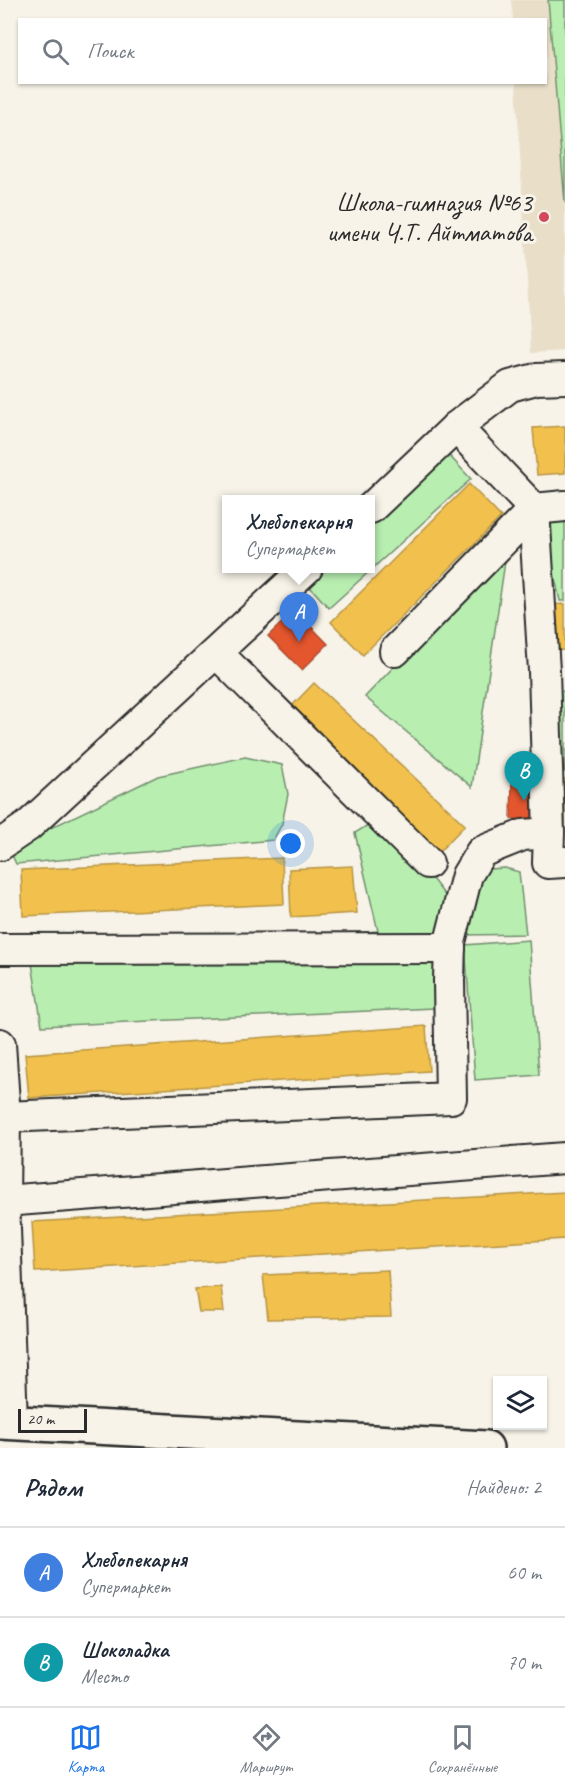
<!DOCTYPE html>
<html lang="ru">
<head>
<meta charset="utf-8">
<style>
  :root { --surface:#fff; --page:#f6f6f7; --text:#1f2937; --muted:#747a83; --line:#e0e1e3; --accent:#1a73e8 }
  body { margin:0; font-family:Caveat,sans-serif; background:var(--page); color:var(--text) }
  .controls { position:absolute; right:18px; bottom:18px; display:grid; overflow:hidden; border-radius:0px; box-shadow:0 2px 4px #0004 }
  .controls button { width:54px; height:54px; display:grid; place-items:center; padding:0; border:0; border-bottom:2px solid var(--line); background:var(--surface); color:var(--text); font:30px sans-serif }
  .scale { position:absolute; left:18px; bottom:15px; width:69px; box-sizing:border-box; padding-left:6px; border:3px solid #2b2b2b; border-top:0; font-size:16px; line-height:21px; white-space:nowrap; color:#2b2b2b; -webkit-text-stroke:4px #f7f3e8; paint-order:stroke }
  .you { position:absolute; left:291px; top:844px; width:21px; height:21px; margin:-15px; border:4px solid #fff; border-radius:50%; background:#1a73e8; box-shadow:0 0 0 9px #1a73e833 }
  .badge { display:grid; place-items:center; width:39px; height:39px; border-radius:50%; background:var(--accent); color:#fff; font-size:20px; font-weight:700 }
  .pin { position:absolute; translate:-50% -50px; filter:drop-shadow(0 2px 3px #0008) }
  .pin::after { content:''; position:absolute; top:32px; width:21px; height:18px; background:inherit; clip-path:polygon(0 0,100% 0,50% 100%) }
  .popup { position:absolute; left:222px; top:495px; width:153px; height:78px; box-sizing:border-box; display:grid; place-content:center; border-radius:0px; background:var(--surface); filter:drop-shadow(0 2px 4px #0005); font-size:20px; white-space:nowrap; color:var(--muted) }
  .popup b { font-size:22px; color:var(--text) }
  .popup::after { content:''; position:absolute; left:50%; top:100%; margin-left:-12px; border:12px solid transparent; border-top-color:var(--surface) }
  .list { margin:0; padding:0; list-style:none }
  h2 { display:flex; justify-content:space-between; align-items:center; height:78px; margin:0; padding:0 24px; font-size:26px }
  h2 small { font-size:20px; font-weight:400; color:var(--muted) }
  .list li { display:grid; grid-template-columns:39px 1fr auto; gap:18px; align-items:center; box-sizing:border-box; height:90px; padding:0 24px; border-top:2px solid var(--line) }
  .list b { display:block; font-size:22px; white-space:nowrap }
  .list p { margin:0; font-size:20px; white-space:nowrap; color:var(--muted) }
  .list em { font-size:20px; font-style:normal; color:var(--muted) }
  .icon { flex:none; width:33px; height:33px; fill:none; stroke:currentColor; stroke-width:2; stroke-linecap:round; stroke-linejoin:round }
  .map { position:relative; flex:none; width:565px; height:1448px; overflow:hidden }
  .search { position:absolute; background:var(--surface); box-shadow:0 2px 4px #0004; left:18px; right:18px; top:18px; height:66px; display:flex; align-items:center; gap:15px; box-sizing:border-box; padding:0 21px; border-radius:0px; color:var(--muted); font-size:22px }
  .sheet { height:258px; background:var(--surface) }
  nav { display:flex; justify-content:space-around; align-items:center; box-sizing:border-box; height:84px; border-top:2px solid var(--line); background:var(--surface); font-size:16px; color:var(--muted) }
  nav a { display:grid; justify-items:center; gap:3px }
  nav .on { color:var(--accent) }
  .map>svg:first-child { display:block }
  .built { fill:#e9dfc9 }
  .green { fill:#b8efb1; stroke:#728d6e; stroke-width:1.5 }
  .homes { fill:#f2c14e; stroke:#b69444; stroke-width:1.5 }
  .shops { fill:#e4572e; stroke:#ac4a2d; stroke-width:1.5 }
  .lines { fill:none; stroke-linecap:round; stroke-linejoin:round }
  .minor-casing { stroke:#2b2b2b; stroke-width:34 }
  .major-casing { stroke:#2b2b2b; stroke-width:38 }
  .minor { stroke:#f7f3e8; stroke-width:30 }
  .major { stroke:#f7f3e8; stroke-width:33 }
  .poi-dot { fill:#d1495b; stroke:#f7f3e8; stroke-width:2 }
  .labels { text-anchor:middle; stroke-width:6; stroke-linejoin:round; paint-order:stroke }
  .poi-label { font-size:26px; fill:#2b2b2b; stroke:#f7f3e8; text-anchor:end }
</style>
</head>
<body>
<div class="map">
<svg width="565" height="1448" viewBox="0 0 565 1448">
  <rect width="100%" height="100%" fill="#f7f3e8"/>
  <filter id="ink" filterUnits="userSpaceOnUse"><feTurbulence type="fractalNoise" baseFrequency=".0167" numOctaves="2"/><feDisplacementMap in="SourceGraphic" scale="12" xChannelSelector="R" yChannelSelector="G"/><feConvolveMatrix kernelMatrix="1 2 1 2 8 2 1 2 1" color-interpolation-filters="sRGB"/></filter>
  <g filter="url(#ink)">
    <polygon class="built" points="511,0 565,0 565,351 531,353 516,83 546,82 546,20 513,19"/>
    <g class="green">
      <polygon points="548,0 565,0 565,203"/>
      <polygon points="444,450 471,479 329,608 303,579 314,569 371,568 371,517"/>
      <polygon points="565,516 565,601 560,601 542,517"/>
      <polygon points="507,548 472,787 365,697"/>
      <polygon points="565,691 565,772 564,772 555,692"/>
      <polygon points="245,757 282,765 288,794 282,824 273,840 16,864 9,848 158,776"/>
      <polygon points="371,823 433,880 451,903 433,981 434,1008 42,1026 31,957 378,931 355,833"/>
      <polygon points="505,868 519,872 526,934 465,935 475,876 489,869"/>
      <polygon points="529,940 539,1075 475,1080 465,945"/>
    </g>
    <g class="homes">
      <polygon points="565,426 565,473 537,475 533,428"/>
      <polygon points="469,484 501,517 363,655 331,622"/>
      <polygon points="565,604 565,650 553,651 549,605"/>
      <polygon points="314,683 465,825 437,854 286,712"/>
      <polygon points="565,779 565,825 563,825 560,780"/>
      <polygon points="282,858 284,904 23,916 21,870"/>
      <polygon points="353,866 357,913 291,917 289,869"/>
      <polygon points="426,1026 429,1071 29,1098 25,1054"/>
      <polygon points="565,1192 565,1239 35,1272 32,1222"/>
      <polygon points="388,1270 391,1317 268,1319 263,1275"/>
      <polygon points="221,1287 224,1312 199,1312 195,1289"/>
    </g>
    <g class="shops">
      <polygon points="295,610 328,644 302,670 268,636"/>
      <polygon points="512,781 538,782 537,820 511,819"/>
    </g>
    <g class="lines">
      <defs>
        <g id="minor">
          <polyline points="456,427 510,386 536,379 565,378"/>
          <polyline points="371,508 456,427 534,509 544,671 549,833 548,863 565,862"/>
          <polyline points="395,651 534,509 565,506"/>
          <polyline points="217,653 428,863"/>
          <polyline points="0,845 28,826 307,568"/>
          <polyline points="0,949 450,948"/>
          <polyline points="0,1044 5,1117 4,1201 12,1422"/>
          <polyline points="5,1117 451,1098 449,981 450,942 467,875 481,852 523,835 549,833"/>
          <polyline points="4,1201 565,1158"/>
        </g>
        <polyline id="major" points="0,1422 486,1448"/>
      </defs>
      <use href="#minor" class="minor-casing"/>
      <use href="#major" class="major-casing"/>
      <use href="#minor" class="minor"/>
      <use href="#major" class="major"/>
    </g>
  </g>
  <circle class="poi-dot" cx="544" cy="217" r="6"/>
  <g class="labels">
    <g class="poi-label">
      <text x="532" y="211">Школа-гимназия №63<tspan x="532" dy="30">имени Ч.Т. Айтматова</tspan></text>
    </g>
  </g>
</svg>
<div class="controls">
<button><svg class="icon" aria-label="layers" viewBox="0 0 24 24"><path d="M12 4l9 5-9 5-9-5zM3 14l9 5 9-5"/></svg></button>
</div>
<div class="scale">20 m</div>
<div class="you"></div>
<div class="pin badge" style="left:299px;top:642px;background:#3f7fe0">A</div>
<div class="popup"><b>Хлебопекарня</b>Супермаркет</div>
<div class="pin badge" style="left:524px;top:801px;background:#0f9aa8">B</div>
<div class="search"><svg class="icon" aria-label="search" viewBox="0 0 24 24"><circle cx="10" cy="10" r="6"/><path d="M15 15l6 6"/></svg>Поиск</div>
</div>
<section class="sheet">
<h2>Рядом<small>Найдено: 2</small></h2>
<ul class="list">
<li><span class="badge" style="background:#3f7fe0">A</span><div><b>Хлебопекарня</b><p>Супермаркет</p></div><em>60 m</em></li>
<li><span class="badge" style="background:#0f9aa8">B</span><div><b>Шоколадка</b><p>Место</p></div><em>70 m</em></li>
</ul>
</section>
<nav>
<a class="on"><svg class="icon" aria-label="map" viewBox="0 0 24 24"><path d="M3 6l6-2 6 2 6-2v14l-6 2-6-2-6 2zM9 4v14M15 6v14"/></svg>Карта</a>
<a><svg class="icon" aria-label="directions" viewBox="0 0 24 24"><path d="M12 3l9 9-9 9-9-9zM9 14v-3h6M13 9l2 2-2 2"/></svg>Маршрут</a>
<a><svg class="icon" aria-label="saved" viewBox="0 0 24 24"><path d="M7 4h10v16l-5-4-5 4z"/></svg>Сохранённые</a>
</nav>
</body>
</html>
